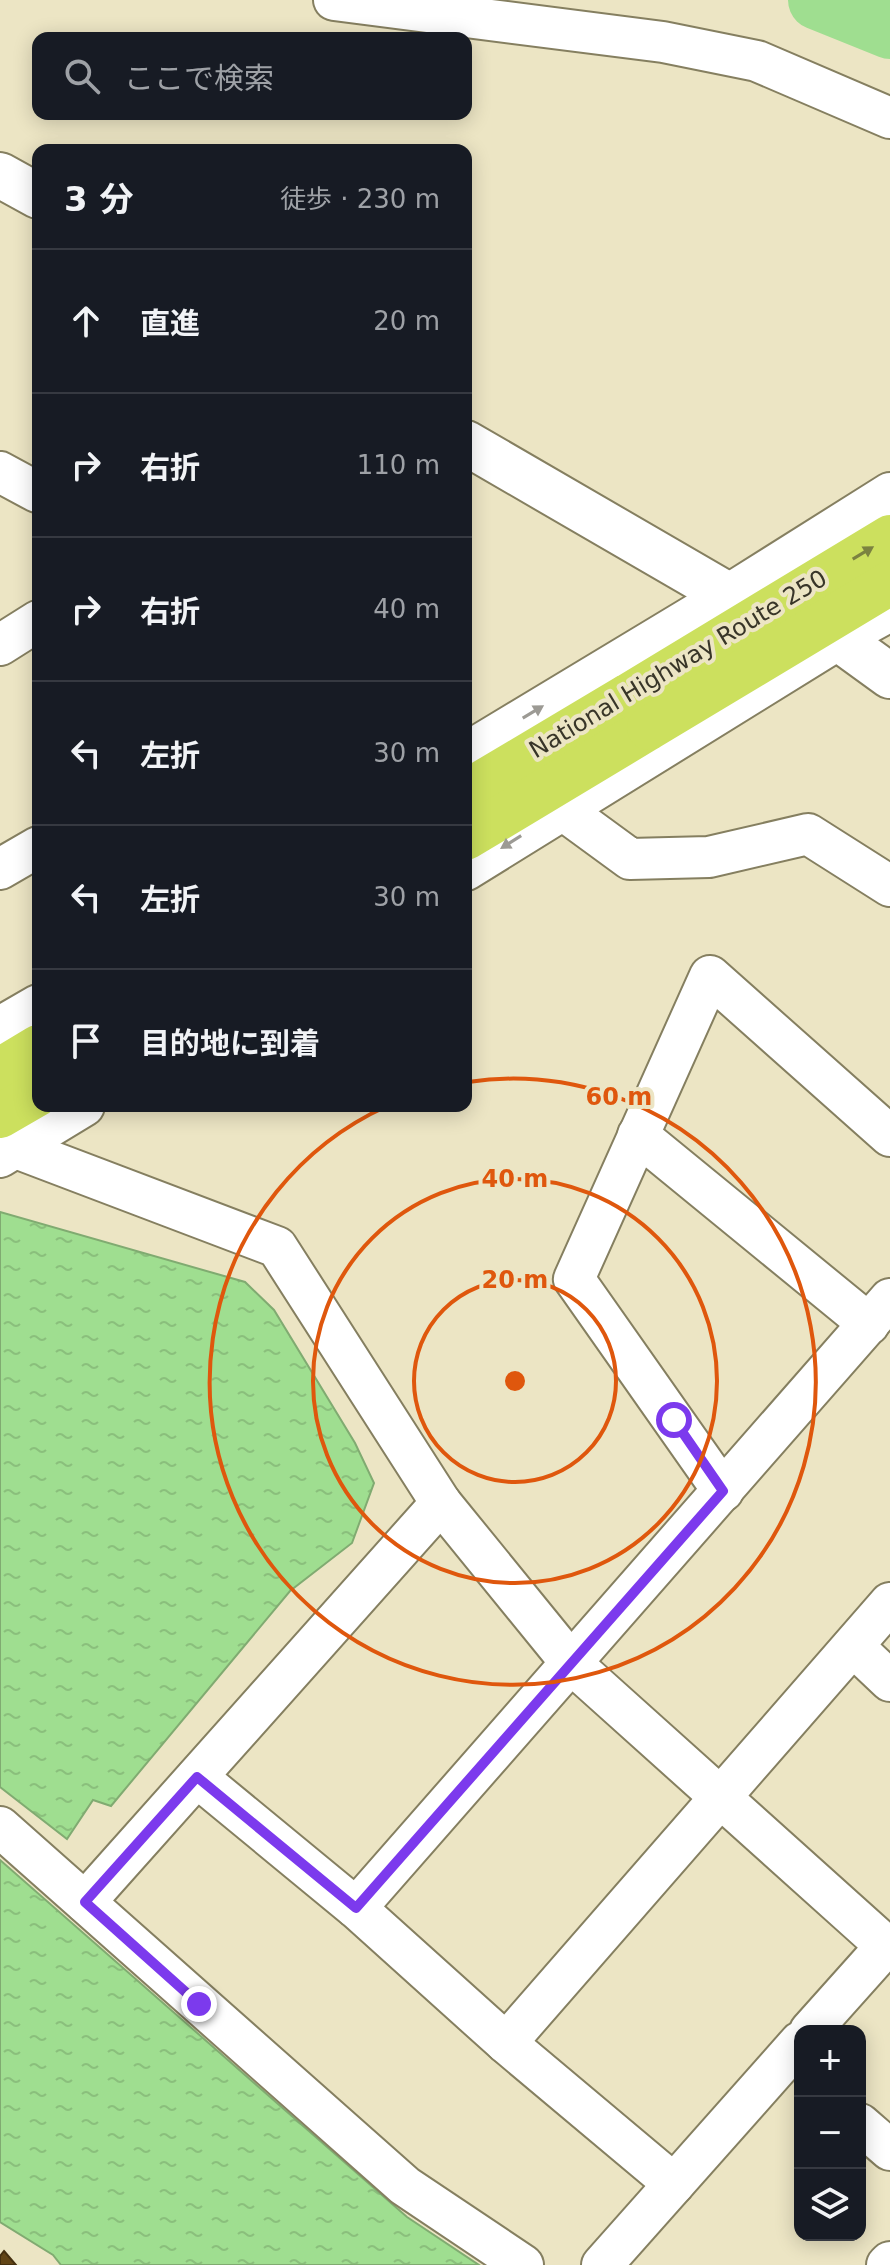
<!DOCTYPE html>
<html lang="ja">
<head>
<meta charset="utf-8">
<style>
  :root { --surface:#171b24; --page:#242831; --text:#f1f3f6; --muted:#9ea1a6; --line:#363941 }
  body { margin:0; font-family:"DejaVu Sans","Noto Sans JP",sans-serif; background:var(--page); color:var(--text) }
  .controls { position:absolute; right:24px; bottom:24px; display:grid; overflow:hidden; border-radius:16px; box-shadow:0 4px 20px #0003 }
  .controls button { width:72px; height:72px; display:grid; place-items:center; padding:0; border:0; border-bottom:2px solid var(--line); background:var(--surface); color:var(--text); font:40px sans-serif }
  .stop { position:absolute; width:24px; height:24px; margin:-18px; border:6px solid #7c3aed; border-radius:50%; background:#fff }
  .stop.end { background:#7c3aed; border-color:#fff; box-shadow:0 2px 8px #0008 }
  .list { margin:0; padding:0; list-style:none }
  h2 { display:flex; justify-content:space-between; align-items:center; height:104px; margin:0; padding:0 32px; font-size:34px }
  h2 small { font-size:26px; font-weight:400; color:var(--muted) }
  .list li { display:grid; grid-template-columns:52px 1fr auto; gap:24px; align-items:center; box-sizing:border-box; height:144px; padding:0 32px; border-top:2px solid var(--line) }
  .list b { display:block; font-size:30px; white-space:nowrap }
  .list em { font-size:26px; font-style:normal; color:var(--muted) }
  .icon { flex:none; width:44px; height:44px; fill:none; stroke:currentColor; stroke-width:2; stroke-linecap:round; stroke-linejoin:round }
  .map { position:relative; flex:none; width:890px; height:2265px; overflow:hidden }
  .search { position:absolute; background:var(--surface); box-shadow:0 4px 20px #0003; left:32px; top:32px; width:440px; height:88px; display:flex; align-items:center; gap:20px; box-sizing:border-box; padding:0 28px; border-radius:16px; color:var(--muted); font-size:30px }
  .panel { position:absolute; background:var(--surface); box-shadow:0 4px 20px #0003; left:32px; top:144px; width:440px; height:968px; border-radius:16px }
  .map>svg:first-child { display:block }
  .water { fill:url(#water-ripples); stroke:#80ab71; stroke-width:2 }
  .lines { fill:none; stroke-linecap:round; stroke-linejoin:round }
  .river { stroke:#9fde90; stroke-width:60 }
  .building { fill:#624516; stroke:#45300f; stroke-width:2 }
  .minor-casing { stroke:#857f60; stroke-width:44 }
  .tertiary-casing { stroke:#857f60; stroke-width:48 }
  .trunk-casing { stroke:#fff; stroke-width:48 }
  .minor { stroke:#fff; stroke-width:40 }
  .tertiary { stroke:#fff; stroke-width:44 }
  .trunk { stroke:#cce05e; stroke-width:44 }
  .trunk-bridge-casing { stroke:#fff; stroke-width:48; stroke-linecap:butt }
  .trunk-bridge { stroke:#cce05e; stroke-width:44 }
  .oneway { fill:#7b8240 }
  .oneway2 { fill:#9c9a94 }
  .route { stroke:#7c3aed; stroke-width:10 }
  .ring { fill:none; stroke:#df570d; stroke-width:4 }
  .labels { text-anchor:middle; stroke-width:8; stroke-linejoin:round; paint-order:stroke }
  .street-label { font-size:24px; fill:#383528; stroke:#ece5c4 }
  .centre { fill:#df570d; stroke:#ece5c4; stroke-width:4 }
  .ring-label { font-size:24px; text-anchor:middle; font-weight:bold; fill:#df570d; stroke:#ece5c4; stroke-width:8; stroke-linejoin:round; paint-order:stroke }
</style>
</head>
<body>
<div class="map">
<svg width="890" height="2265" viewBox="0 0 890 2265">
  <defs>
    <pattern id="water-ripples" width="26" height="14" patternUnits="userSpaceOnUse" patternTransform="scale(2)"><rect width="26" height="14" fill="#9fde90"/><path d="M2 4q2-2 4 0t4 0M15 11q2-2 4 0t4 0" fill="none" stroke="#8abf7c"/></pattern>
  </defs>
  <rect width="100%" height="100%" fill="#ece5c4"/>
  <g class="water">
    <polygon points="0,1212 245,1282 274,1310 355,1443 374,1483 352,1543 290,1591 111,1806 93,1800 67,1839 0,1787"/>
    <polygon points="0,1860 407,2217 479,2265 61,2265 53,2255 0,2222"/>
  </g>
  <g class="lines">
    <polyline class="river" points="818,0 890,29"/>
  </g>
  <polygon class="building" points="4,2251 16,2265 0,2265 0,2256"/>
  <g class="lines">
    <defs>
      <g id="minor">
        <polyline points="334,0 663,42 757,61 890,118"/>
        <polyline points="0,472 37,492 38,490"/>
        <polyline points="0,645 38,621"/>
        <polyline points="466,753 728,595 890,493"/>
        <polyline points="563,810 630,859 709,857 808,834 890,886"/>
        <polyline points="0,869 38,847"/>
        <polyline points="466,870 839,639 890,611"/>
        <polyline points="0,1027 38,1005"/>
        <polyline points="638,1135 869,1324"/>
        <polyline points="16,1148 277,1247 441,1503 572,1664 886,1946 810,2031"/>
        <polyline points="0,1157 84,1106"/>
        <polyline points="723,1491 574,1279 710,976 890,1136"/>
        <polyline points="853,1646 890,1681"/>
        <polyline points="197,1777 356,1908 506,2043 674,2184"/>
        <polyline points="0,1827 405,2186 523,2265"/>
        <polyline points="85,1902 441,1503"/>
        <polyline points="356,1908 890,1299"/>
        <polyline points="506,2043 890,1603"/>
        <polyline points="860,2124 890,2150"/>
        <polyline points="602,2265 800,2042"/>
        <polyline points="887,2265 890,2262"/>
      </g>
      <g id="tertiary">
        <polyline points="0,175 38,196"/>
        <polyline points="466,443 728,595 839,639 890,676"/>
      </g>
      <g id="trunk">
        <polyline points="466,792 629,695"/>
        <polyline points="466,838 649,728"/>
        <polyline points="0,1070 38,1047"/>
        <polyline points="0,1116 38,1094"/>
      </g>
    </defs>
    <use href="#minor" class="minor-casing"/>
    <use href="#tertiary" class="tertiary-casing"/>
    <use href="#trunk" class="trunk-casing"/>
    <use href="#minor" class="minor"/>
    <use href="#tertiary" class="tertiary"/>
    <use href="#trunk" class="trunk"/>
    <defs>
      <g id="trunk-bridge">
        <polyline points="629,695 890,537"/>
        <polyline points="649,728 890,583"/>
      </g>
    </defs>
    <use href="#trunk-bridge" class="trunk-bridge-casing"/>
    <use href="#trunk-bridge" class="trunk-bridge"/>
  </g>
  <defs><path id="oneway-solid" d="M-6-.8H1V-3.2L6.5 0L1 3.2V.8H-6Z" transform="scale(2)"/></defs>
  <use class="oneway" href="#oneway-solid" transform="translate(863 553) rotate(-31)"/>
  <g class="oneway2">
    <use href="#oneway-solid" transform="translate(533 712) rotate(-31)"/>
    <use href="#oneway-solid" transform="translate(511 842) rotate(148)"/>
  </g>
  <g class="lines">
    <polyline class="route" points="199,2004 85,1902 197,1777 356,1908 723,1491 674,1420"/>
  </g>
  <g class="ring">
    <circle cx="515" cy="1381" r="101"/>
    <circle cx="515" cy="1381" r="202"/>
    <path d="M468 1082A303 303 0 1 1 387 1106"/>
  </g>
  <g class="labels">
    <g class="street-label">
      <text transform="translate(678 664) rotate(-31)" y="8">National Highway Route 250</text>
    </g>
  </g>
  <circle cx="515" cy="1381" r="12" class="centre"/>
  <g class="ring-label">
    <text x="619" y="1105">60 m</text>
    <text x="515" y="1187">40 m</text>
    <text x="515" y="1288">20 m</text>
  </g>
</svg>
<div class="controls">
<button>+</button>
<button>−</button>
<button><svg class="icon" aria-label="layers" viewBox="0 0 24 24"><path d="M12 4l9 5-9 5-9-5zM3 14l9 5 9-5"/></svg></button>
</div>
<div class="stop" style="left:674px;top:1420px"></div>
<div class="stop end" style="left:199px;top:2004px"></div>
<div class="search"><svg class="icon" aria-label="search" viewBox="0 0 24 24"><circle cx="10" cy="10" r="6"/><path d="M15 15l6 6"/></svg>ここで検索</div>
<section class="panel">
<h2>3 分<small>徒歩 · 230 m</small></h2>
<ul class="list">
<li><svg class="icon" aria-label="ahead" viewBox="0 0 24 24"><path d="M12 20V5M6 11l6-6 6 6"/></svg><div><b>直進</b></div><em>20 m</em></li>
<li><svg class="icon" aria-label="right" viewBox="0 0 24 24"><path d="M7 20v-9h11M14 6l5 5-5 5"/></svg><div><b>右折</b></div><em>110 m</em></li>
<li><svg class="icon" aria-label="right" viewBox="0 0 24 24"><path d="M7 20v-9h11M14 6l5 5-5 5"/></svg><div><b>右折</b></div><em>40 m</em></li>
<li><svg class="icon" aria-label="left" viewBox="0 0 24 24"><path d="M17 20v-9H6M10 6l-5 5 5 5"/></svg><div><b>左折</b></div><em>30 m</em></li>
<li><svg class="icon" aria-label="left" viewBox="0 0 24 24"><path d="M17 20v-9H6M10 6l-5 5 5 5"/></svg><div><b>左折</b></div><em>30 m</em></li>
<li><svg class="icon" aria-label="arrive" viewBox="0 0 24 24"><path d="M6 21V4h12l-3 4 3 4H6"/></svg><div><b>目的地に到着</b></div></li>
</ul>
</section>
</div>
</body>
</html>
